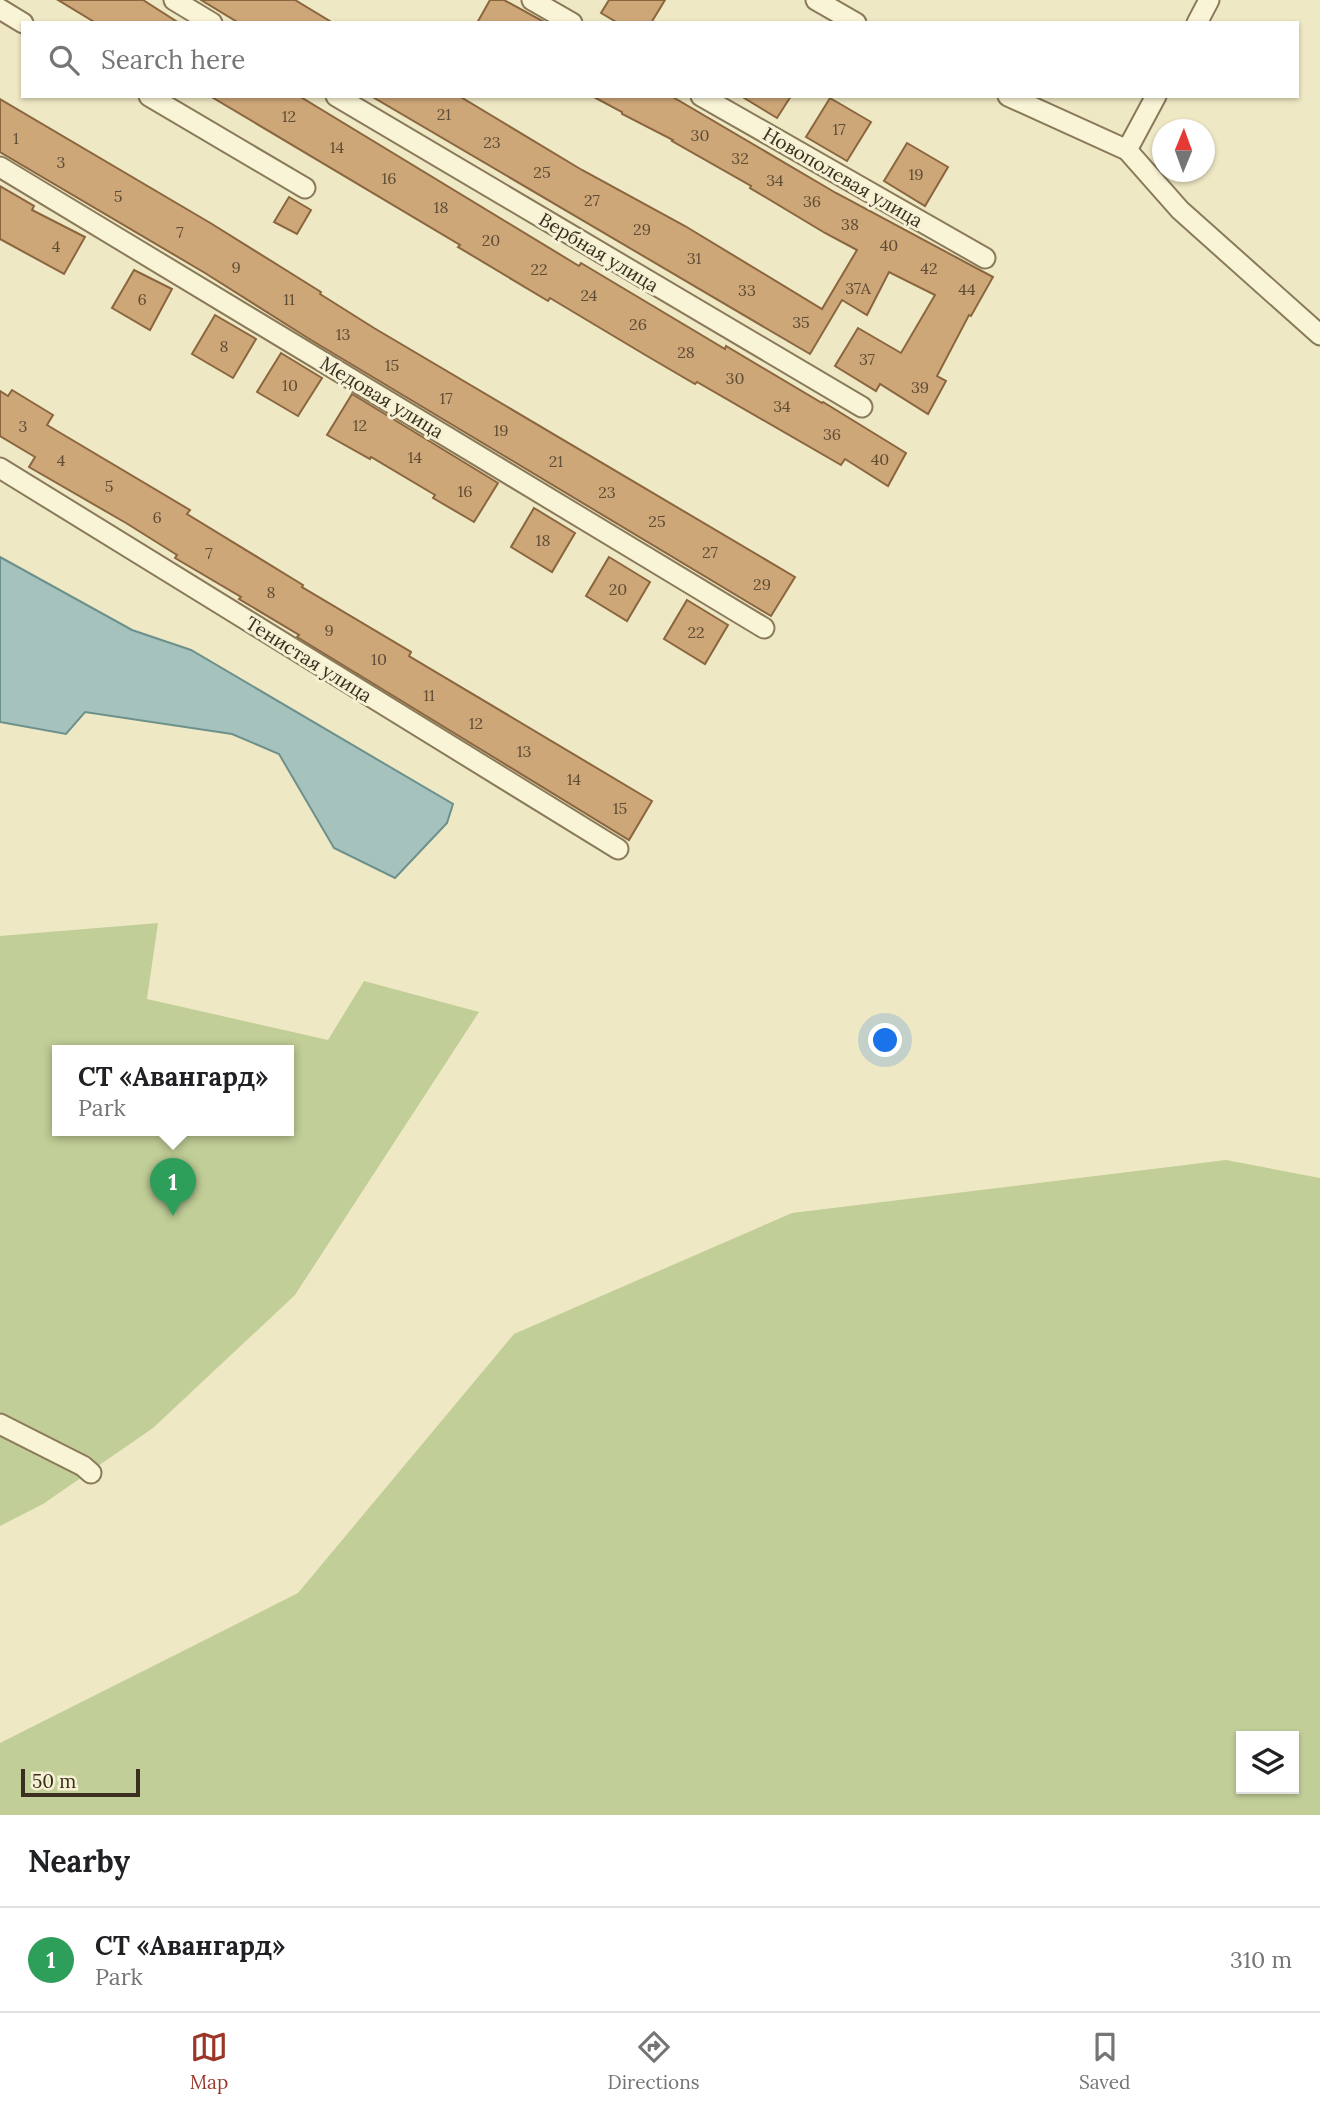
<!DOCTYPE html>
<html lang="en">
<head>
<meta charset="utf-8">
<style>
  :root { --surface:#fff; --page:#f6f6f6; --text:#202124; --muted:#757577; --line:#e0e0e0; --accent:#9b3528 }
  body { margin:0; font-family:Lora,serif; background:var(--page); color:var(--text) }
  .controls { position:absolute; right:21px; bottom:21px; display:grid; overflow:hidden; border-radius:0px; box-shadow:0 2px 5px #0004 }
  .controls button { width:63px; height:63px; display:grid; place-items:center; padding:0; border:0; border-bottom:2px solid var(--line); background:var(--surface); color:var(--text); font:35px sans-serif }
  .compass { position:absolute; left:1152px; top:119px; width:63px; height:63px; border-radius:50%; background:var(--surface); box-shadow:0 2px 5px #0004; rotate:1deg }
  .scale { position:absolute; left:21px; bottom:18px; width:119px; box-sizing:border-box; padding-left:7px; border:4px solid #3a2f1e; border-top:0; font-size:19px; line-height:24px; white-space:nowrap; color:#3a2f1e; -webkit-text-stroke:5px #f6f1d4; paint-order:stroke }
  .you { position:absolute; left:886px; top:1041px; width:24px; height:24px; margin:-18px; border:5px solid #fff; border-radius:50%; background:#1a73e8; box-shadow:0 0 0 10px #1a73e833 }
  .badge { display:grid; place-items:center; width:46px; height:46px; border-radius:50%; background:var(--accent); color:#fff; font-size:23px; font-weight:700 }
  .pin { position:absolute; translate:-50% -58px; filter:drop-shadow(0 2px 4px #0008) }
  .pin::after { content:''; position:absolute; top:37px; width:24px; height:21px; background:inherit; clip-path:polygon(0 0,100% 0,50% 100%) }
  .popup { position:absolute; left:52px; top:1045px; width:242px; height:91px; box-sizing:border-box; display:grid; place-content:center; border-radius:0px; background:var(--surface); filter:drop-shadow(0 2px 5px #0005); font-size:23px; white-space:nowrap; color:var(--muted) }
  .popup b { font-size:26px; color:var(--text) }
  .popup::after { content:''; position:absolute; left:50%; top:100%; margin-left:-14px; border:14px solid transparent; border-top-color:var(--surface) }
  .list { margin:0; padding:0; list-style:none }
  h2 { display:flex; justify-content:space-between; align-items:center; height:91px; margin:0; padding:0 28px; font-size:30px }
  h2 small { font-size:23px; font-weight:400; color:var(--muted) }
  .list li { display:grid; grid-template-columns:46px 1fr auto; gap:21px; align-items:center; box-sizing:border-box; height:105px; padding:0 28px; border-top:2px solid var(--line) }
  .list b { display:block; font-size:26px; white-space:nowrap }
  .list p { margin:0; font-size:23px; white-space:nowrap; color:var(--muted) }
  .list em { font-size:23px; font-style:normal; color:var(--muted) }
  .icon { flex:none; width:38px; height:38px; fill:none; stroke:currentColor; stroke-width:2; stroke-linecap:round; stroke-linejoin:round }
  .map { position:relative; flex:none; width:1320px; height:1815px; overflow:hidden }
  .search { position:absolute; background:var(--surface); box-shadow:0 2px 5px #0004; left:21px; right:21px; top:21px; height:77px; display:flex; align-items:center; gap:18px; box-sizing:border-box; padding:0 24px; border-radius:0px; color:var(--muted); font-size:26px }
  .sheet { height:196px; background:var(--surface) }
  nav { display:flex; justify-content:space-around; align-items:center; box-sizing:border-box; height:98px; border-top:2px solid var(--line); background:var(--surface); font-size:19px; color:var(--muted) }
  nav a { display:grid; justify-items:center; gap:4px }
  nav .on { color:var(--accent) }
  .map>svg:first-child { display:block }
  .green { fill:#c1ce97; fill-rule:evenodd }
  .water { fill:#a6c2bd; stroke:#6c918c; stroke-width:2 }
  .building { fill:#cea779; stroke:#8a663f; stroke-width:2 }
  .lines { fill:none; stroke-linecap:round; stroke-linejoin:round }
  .minor-casing { stroke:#8a7a5a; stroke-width:23 }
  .minor { stroke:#faf4d7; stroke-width:19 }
  .labels { text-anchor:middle; stroke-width:6; stroke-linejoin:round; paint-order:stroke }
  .number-label { font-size:16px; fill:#5f4d35 }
  .street-label { font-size:19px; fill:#3a2f1e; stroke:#f6f1d4 }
</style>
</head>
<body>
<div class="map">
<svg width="1320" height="1815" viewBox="0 0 1320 1815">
  <rect width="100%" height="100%" fill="#efe8c4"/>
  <g class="green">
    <path d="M158 923 147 999 328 1040 364 981 479 1012 295 1295 153 1428 43 1504 0 1526V936ZM58 1050H288V1130H58Z"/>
    <path d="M1226 1160 1320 1178V1815H0V1743L298 1593 514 1334 792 1213ZM1241 1736H1294V1789H1241Z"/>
  </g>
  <polygon class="water" points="0,557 132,630 191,650 453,804 447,823 395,878 334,848 279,754 232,734 85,712 66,734 0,722"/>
  <g class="building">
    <polygon points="58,0 143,0 179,23 96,23"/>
    <polygon points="201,0 295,0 333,23 239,23"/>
    <polygon points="490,0 504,0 546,23 477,23"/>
    <polygon points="609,0 665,0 651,23 618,23 601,13"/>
    <polygon points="210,96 299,96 579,266 581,263 725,349 726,346 822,403 823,402 906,453 888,486 845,459 841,465 697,382 695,384 647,356 550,298 548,301 458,247 460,245"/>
    <polygon points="371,96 459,96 582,170 685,226 822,309 857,250 825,233 750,188 751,186 672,141 673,140 622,114 622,112 592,96 671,96 836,193 993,277 971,316 969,315 937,376 946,381 928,414 880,384 876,391 835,366 858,328 901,353 935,295 889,272 867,315 842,300 810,354"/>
    <polygon points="741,96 791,96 777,118"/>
    <polygon points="830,98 871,122 847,161 806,137"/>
    <polygon points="0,99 212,224 321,292 320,294 374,328 795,577 771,616 311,340 205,273 0,152"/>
    <polygon points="907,143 948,167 925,206 884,181"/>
    <polygon points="0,186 34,206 32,210 85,237 64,274 0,239"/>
    <polygon points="289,197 311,210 297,234 274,222"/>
    <polygon points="134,270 172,289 150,330 112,308"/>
    <polygon points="215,315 256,339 233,378 192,354"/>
    <polygon points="281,353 322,378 298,416 257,392"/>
    <polygon points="12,390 53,415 47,425 190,510 187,514 303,585 302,587 411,652 409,656 652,801 629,840 297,637 299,635 239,599 241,597 175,558 177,555 126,523 29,467 35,457 0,436 0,391 8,396"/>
    <polygon points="352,394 498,483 474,522 433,498 435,495 371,457 370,459 327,435"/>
    <polygon points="534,508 575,533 552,572 511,547"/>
    <polygon points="609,557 650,582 627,621 586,596"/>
    <polygon points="687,600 728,625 705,664 664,639"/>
  </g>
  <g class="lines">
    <defs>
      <g id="minor">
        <polyline points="174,0 212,23"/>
        <polyline points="532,0 572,23"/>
        <polyline points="816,0 856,23"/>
        <polyline points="0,9 23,23"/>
        <polyline points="1197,23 1209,0"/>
        <polyline points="149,96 305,188"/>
        <polyline points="336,96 862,407"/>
        <polyline points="701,96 985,258"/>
        <polyline points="1008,96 1127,150 1180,210 1320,335"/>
        <polyline points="1127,150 1156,96"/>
        <polyline points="0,167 764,628"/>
        <polyline points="0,468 618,849"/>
        <polyline points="0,1424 83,1466 91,1473"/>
      </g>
    </defs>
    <use href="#minor" class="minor-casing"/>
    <use href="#minor" class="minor"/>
  </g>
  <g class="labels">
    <g class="number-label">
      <text x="444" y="120">21</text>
      <text x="289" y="122">12</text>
      <text x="839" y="135">17</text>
      <text x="700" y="141">30</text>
      <text x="16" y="144">1</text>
      <text x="492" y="148">23</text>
      <text x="337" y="153">14</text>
      <text x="740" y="164">32</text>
      <text x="61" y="168">3</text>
      <text x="542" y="178">25</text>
      <text x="916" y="180">19</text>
      <text x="389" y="184">16</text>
      <text x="775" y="186">34</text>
      <text x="118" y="202">5</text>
      <text x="592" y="206">27</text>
      <text x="812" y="207">36</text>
      <text x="441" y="213">18</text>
      <text x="850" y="230">38</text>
      <text x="642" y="235">29</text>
      <text x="180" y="238">7</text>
      <text x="491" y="246">20</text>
      <text x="889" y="251">40</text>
      <text x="56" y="252">4</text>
      <text x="694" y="264">31</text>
      <text x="236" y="273">9</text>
      <text x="929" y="274">42</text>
      <text x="539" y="275">22</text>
      <text x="858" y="294">37А</text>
      <text x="967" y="295">44</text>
      <text x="747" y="296">33</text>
      <text x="589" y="301">24</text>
      <text x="142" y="305">6</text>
      <text x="289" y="305">11</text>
      <text x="801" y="328">35</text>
      <text x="638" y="330">26</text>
      <text x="343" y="340">13</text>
      <text x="224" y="352">8</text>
      <text x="686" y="358">28</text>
      <text x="867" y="365">37</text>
      <text x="392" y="371">15</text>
      <text x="735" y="384">30</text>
      <text x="290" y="391">10</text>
      <text x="920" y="393">39</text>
      <text x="446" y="404">17</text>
      <text x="782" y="412">34</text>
      <text x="360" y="431">12</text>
      <text x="23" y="432">3</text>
      <text x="501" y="436">19</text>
      <text x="832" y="440">36</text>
      <text x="415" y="463">14</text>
      <text x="880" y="465">40</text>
      <text x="61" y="466">4</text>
      <text x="556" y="467">21</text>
      <text x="109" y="492">5</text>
      <text x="465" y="497">16</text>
      <text x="607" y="498">23</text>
      <text x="157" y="523">6</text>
      <text x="657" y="527">25</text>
      <text x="543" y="546">18</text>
      <text x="710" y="558">27</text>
      <text x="209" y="559">7</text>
      <text x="762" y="590">29</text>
      <text x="618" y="595">20</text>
      <text x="271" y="598">8</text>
      <text x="329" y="636">9</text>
      <text x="696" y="638">22</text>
      <text x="379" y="665">10</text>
      <text x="429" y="701">11</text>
      <text x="476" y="729">12</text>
      <text x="524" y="757">13</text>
      <text x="574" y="785">14</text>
      <text x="620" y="814">15</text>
    </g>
    <g class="street-label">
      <text transform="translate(843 177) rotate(30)" y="7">Новополевая улица</text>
      <text transform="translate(599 252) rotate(31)" y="7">Вербная улица</text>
      <text transform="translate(382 397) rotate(31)" y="7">Медовая улица</text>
      <text transform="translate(309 659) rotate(32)" y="7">Тенистая улица</text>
    </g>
  </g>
</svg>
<div class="controls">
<button><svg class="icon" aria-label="layers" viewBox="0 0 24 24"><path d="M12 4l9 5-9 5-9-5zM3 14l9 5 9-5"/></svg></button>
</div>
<svg class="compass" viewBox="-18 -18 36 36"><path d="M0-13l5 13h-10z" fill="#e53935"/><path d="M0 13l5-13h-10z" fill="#757577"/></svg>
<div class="scale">50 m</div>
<div class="you"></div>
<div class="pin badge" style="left:173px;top:1216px;background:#2e9e5b">1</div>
<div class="popup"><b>СТ «Авангард»</b>Park</div>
<div class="search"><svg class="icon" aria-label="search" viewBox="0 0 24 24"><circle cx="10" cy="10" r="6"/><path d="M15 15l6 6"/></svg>Search here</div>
</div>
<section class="sheet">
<h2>Nearby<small></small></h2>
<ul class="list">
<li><span class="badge" style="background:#2e9e5b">1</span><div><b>СТ «Авангард»</b><p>Park</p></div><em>310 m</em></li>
</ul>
</section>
<nav>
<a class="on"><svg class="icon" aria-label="map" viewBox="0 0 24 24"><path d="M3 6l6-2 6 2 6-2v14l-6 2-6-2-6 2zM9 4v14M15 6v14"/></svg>Map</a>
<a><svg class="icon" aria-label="directions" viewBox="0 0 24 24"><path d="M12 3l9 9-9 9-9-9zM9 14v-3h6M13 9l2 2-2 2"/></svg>Directions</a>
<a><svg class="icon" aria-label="saved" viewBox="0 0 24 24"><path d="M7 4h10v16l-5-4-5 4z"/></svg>Saved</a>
</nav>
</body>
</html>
